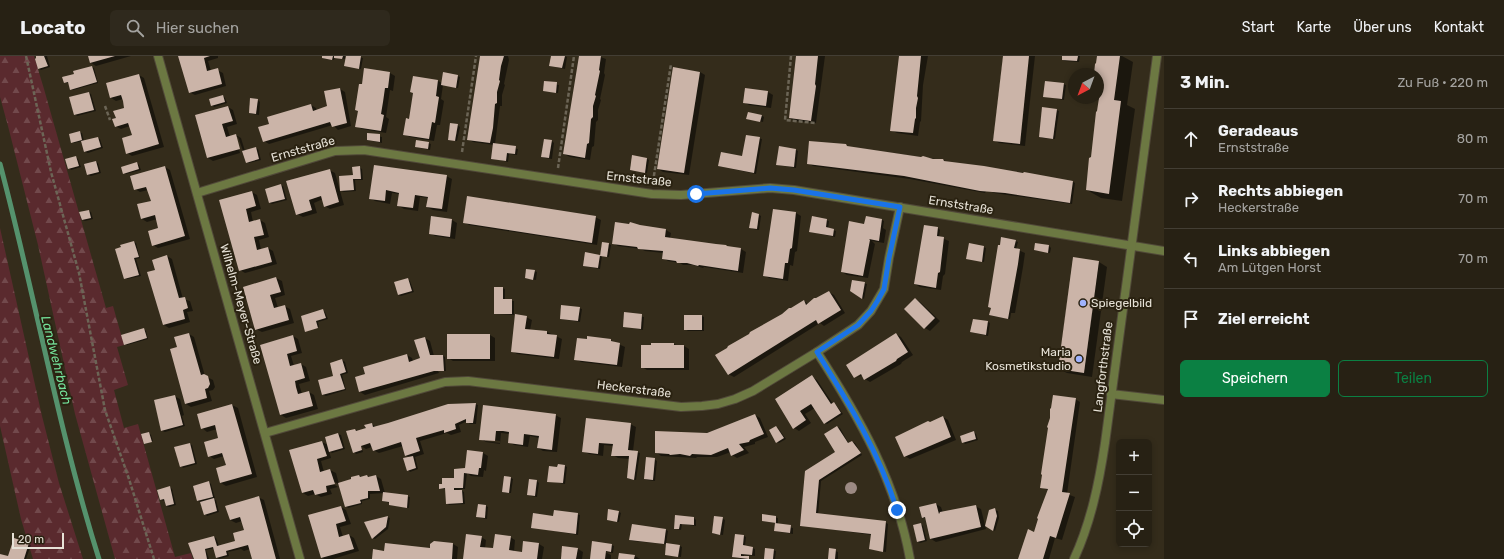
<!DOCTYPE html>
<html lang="de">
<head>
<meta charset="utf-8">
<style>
  :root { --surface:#272114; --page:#2f291d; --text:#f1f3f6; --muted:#a4a3a0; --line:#433e34; --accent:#0b8043 }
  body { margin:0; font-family:Rubik,sans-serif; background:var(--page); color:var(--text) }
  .controls { position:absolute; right:12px; bottom:12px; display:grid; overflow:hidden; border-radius:6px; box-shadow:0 2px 6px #0003 }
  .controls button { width:36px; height:36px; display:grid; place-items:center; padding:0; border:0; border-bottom:1px solid var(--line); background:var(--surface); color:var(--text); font:20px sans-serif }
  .compass { position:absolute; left:1068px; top:12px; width:36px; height:36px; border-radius:50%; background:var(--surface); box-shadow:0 2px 6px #0003; rotate:221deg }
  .scale { position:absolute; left:12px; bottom:10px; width:52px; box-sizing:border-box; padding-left:4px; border:2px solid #e7e2d7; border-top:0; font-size:11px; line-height:14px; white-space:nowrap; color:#e7e2d7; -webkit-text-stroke:3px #2a2211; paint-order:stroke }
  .stop { position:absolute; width:12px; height:12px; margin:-9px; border:3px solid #1a73e8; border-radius:50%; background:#fff }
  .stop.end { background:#1a73e8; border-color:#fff; box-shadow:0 1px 4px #0008 }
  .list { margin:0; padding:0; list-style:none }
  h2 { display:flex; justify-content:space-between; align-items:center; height:52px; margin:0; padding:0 16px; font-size:17px }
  h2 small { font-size:13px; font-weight:400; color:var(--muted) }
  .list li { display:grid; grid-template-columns:26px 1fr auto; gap:12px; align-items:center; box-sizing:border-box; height:60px; padding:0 16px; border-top:1px solid var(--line) }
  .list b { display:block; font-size:15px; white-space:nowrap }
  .list p { margin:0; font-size:13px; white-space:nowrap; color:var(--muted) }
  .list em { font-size:13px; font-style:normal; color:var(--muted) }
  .actions { display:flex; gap:8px; padding:12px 16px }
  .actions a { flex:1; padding:9px 0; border:1px solid var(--accent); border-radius:6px; text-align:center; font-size:14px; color:var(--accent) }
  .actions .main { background:var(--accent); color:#fff }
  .icon { flex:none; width:22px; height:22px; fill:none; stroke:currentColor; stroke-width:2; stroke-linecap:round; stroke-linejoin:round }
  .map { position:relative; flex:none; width:1164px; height:503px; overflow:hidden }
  header { display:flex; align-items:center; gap:24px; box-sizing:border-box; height:56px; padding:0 20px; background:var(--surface); border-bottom:1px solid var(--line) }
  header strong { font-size:19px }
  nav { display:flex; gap:22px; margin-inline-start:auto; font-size:14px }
  .search { width:280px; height:36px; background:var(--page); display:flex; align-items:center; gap:10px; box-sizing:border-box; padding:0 14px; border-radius:6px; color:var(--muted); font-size:15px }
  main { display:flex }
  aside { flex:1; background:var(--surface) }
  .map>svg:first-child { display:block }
  .forest { fill:url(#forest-firs) }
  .shadow { fill:#0007; fill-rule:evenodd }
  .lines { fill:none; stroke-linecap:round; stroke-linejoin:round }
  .stream { stroke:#55926d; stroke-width:5 }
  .building { fill:#cbb4a8 }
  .minor-casing { stroke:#514939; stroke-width:10 }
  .path { stroke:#6c6556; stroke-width:2.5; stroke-dasharray:4 2; stroke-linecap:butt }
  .minor { stroke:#6c7842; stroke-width:8 }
  .tree { fill:#9c8a83 }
  .route { stroke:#1a73e8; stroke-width:5 }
  .poi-dot { fill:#a0b3fd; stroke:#2a2211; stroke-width:1.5 }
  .labels { text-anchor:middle; stroke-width:4; stroke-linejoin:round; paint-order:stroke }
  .street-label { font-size:12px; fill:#e7e2d7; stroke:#2a2211 }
  .poi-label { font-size:12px; fill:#e7e2d7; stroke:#2a2211; text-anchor:start }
  .water-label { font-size:13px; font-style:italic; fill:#74e29a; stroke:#2a2211 }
</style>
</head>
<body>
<header>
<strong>Locato</strong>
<div class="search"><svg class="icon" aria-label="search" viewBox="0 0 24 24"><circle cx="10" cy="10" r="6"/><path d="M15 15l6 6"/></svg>Hier suchen</div>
<nav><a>Start</a><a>Karte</a><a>Über uns</a><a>Kontakt</a></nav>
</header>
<main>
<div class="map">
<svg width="1164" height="503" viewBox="0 0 1164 503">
  <defs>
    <pattern id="forest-firs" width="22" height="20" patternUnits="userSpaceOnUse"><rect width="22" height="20" fill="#5a2a2e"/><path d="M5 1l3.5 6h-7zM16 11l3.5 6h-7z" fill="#72494c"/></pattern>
  </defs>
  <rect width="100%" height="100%" fill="#342c1b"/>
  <g class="forest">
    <polygon points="0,0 34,0 44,33 106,252 113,250 124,289 117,291 128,329 114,334 124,372 138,368 175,501 191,497 193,503 115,503 75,358 38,189 8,70 0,41"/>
    <polygon points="0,172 42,360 59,427 83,503 33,503 21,463 0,370"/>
  </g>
  <g class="shadow">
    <polygon points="37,0 47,0 50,11 41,14 39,13"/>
    <polygon points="89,0 131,0 96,10 91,7"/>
    <polygon points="179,0 218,0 218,2 208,5 211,15 217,14 223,17 226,30 195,39 189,36"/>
    <polygon points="323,0 345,0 345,3 335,1 334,4 325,3 323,2"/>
    <polygon points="347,0 356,0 363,2 361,13 345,9"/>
    <polygon points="481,0 508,0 509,4 504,28 505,29 502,39 502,50 500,50 495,88 518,93 517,99 509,98 508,106 492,102 494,89 473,86 468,83"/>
    <polygon points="552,0 564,0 567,1 565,13 550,10"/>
    <polygon points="580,0 598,0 606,3 604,17 605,19 600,43 601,44 598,54 598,64 596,66 594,90 592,91 590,104 570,101 564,98"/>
    <polygon points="797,0 825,0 816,67 795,65 790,62"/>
    <polygon points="900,0 928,0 923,29 921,65 920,66 918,80 897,77 891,74"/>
    <polygon points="1004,0 1035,0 1025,90 999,87 994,84"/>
    <polygon points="1063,0 1080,0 1079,6 1065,5 1063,4"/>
    <polygon points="1098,0 1122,0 1133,6 1127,49 1135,53 1122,145 1101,142 1087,134 1100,45 1095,42 1098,42 1098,18 1095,18"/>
    <polygon points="92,11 94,12 98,27 73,34 71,33 69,27 65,27 75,18"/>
    <polygon points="674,12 700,16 705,19 689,119 663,116 658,113"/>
    <polygon points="365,13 390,17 395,20 393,35 390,34 386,61 389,63 386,77 362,73 356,70"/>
    <polygon points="139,19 144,22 164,91 132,100 127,97 133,80 130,70 121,73 115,70 117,63 125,53 123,43 116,45 111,42"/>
    <polygon points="457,20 460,21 458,32 443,29 441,43 444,45 440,69 437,69 434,85 410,81 404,78 410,64 413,37 413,21 438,25 442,27"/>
    <polygon points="545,26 559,29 558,37 544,35"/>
    <polygon points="1063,28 1066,29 1064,44 1044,40"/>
    <polygon points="340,33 345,36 351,70 338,74 333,69 269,88 264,85 270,69 311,49 316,52 317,55 328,51"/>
    <polygon points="768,36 773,39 771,52 749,49 744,46"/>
    <polygon points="89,37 91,38 96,55 77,60 75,58"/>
    <polygon points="223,40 225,42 227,47 214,51 212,49"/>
    <polygon points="258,44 260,46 259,59 252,58 250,57"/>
    <polygon points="228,51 233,54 237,68 227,71 230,81 236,79 241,82 245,95 256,92 258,93 261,104 249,107 247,106 238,81 236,81 240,97 213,105 208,102"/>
    <polygon points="1056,54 1059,55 1055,83 1042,82 1040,80"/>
    <polygon points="761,59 764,61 763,66 748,63"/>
    <polygon points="457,69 460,71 457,85 451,84"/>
    <polygon points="79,76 82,77 84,85 98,82 100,83 103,92 88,97 85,96 82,85 74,87 72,86"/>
    <polygon points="368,78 382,81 382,87 368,84"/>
    <polygon points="747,80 762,83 756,118 719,110 743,101"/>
    <polygon points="552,85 554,87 552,103 545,102 542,101"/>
    <polygon points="428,87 431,88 430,94 416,91"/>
    <polygon points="845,89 848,91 943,104 947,106 1044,120 1047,122 1073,126 1075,127 1072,148 994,137 992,136 986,135 985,137 910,123 813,110 808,107"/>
    <polygon points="796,94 798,95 796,112 778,109"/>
    <polygon points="76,101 78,103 81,111 71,114 69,112"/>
    <polygon points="647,103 649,104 647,117 631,114"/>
    <polygon points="96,106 98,107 101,117 91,120 88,119 85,109"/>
    <polygon points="137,107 139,109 141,114 126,118 123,117"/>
    <polygon points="375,110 446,120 452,123 447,156 433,154 427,151 429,142 420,141 418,155 404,153 399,150 400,138 392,137 390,148 375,145 370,142"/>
    <polygon points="165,111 170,114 190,183 158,192 153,189 160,173 157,163 147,166 142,163 152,145 148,134 140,136 135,133"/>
    <polygon points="359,111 362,113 363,124 355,124 356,135 344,136 341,135"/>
    <polygon points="329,114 335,117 344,149 330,153 325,150 323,143 314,147 317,157 303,161 297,158"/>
    <polygon points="280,129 283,130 287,144 272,148 270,147"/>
    <polygon points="252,136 257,139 261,153 251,156 253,166 260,164 265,167 269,181 259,184 261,194 268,192 273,195 277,208 245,217 240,214 220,145"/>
    <polygon points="89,155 91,156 93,163 85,165 82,164"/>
    <polygon points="796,157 801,160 797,195 795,196 793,210 790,209 788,225 769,222 764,219"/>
    <polygon points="759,159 761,160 759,174 753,173 750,171"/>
    <polygon points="595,161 601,164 597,189 469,169 464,166"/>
    <polygon points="813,161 829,165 828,173 836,175 835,181 811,176"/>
    <polygon points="452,164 457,167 455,183 435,180 430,177"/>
    <polygon points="882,164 884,165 883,172 886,174 884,187 872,185 875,188 868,222 847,219 842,216 865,169"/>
    <polygon points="640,170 666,174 671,177 670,182 741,193 746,196 743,217 704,211 703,212 693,209 683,209 680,207 668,205 663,202 664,197 645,195 641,193 618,190 613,187"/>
    <polygon points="938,172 940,174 939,181 949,185 945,218 943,220 941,234 920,231 915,228"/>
    <polygon points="1015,185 1018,186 1016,193 1025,197 1023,211 1015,257 1011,257 1010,263 993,260 990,259 1001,190"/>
    <polygon points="134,186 136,187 140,202 136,203 141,220 127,223 125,222"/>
    <polygon points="609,188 611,189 609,201 602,200 600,213 584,210 586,197 601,200"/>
    <polygon points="970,188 986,192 984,206 967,202"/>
    <polygon points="1049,190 1051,192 1050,197 1035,194"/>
    <polygon points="167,200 172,203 183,243 190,245 193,255 187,256 190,266 169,272 164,269 156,215"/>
    <polygon points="1074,203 1099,206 1107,211 1092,321 1067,317 1059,313"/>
    <polygon points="534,215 537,216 536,224 526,222"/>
    <polygon points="276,222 282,225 285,239 275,242 278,252 284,250 290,253 294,267 262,276 256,273"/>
    <polygon points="408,224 410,225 414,236 401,240 398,239"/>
    <polygon points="853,225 867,228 864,243 851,234"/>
    <polygon points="502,232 505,233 505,244 514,245 514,259 497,258 495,257"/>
    <polygon points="829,236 834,239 845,257 824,270 820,267 734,321 728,318 791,253 804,245 808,248"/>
    <polygon points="915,243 920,246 940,265 930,275 925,272"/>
    <polygon points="579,252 582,253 580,266 561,263"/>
    <polygon points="323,255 325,256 328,263 318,266 319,271 307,274"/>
    <polygon points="625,257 644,261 643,274 624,270"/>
    <polygon points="685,260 702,260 704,261 704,275 688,275 685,273"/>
    <polygon points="526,261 532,264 530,274 547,276 562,283 559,303 517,298 512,295"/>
    <polygon points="988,266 990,267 988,280 971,276"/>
    <polygon points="144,273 146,275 148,283 127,289 125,288"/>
    <polygon points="189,278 194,281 205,320 213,324 215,331 213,334 209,335 212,345 191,351 186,348 171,294 178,292"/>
    <polygon points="896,278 901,281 913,299 902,306 901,308 870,326 865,323 863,319 856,322 865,316 864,315"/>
    <polygon points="490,279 495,282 495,305 453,305 448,302"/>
    <polygon points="293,280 298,283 302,297 291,300 294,310 301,308 306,311 310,325 299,328 302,338 309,336 314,339 318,353 286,362 281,359 261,289"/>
    <polygon points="425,282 430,285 434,300 443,300 445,301 446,315 438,315 439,317 365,339 360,336 356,322 407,299 412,302 413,305 421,303"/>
    <polygon points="610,284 625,291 622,311 581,306 576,303"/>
    <polygon points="674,288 678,290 684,290 689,293 689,314 647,314 642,311"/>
    <polygon points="342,304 345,306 348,317 342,319 346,334 326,340 323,339 319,325 335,321"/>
    <polygon points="812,321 817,324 833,348 836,349 843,358 827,368 825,367 815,352 805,358 811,367 799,375 794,372"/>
    <polygon points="174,340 180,343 184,359 182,360 185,370 165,376 162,375 160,362"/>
    <polygon points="1075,343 1080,346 1067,438 1075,441 1062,484 1055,482 1049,503 1018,503 1035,477 1044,444 1048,434 1041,431"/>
    <polygon points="475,348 478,349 476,368 470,368 467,365 459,369 461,376 451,379 447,377 420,385 424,398 415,401 418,413 410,416 408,414 410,401 405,399 403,390 379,397 373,394 372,391 366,393 361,390 363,396 356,398 354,396 355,374 358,375 367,373 372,368 376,371"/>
    <polygon points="232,349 238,352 257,421 226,430 221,427 227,410 224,400 214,403 209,400 219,383 217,373 207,376 202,372 198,359"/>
    <path d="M484 350 555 359 561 362 557 396 543 395 538 392 539 382 530 380 528 391 514 389 509 386 510 378 501 377 500 388 486 386 481 383ZM485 383 500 385V387L485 385Z"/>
    <polygon points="755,359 760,362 768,381 755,386 755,388 744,391 749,397 737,402 732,399 731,396 717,401 697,401 696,402 661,400 656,396"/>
    <polygon points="943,361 948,364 956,384 910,403 905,400"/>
    <polygon points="630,368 636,371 633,395 640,397 636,424 628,422 630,403 618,402 613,399 614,390 604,389 603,400 589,398 583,395"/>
    <polygon points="776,371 778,372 786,383 779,387 777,386"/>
    <polygon points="837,371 840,372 849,388 852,386 855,387 862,399 821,425 818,459 885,466 888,468 886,496 870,493 872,479 801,469 806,416 836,396"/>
    <polygon points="974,376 976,378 978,384 965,388 963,386"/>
    <polygon points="149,377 151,379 153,385 145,388"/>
    <polygon points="338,378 341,379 345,393 332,397 329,395 331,402 321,405 324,416 330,414 336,417 339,428 359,420 362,421 367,420 370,421 376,420 381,423 385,437 410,441 409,452 390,449 390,447 383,445 384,437 370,438 370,443 362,445 362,448 348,452 346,450 340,429 331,424 330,426 338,431 330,433 332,438 321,441 315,438 308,440 303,437 291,395 322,386 328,389"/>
    <polygon points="190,388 192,389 197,408 183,412 181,410"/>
    <polygon points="483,397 488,400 486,415 484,414 483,421 471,420 467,417 465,433 459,433 464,436 465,448 449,449 447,447 446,433 440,432 455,423"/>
    <polygon points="654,403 657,405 655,425 647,424 645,423"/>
    <polygon points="565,410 567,411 565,428 549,425 558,412"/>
    <polygon points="511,422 513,423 511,437 505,437 503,435"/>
    <polygon points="537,425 539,427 537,441 531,440 528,438"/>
    <polygon points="209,426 211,428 215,442 213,443 216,444 219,456 207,460 205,458 201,446 198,445 194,430"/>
    <polygon points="170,431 172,433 176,449 169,451 166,450 165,445 161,444"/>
    <polygon points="258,441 264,444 280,503 252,503 253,503 250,493 244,495 241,493 228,496 229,500 219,503 217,502 214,492 206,494 209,503 194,503 214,481 216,482 219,490 235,486 245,475 242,465 236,467 230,464"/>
    <polygon points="936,448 941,451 943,457 975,450 981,453 986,473 936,486 931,483 926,463 923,461"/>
    <polygon points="486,450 488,451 487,463 477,461"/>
    <polygon points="341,451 346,454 351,468 340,471 343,481 349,479 354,482 359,495 333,503 324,503 322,502"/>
    <polygon points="995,454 998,455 999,462 995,475 986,469"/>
    <polygon points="555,455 580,459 578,479 532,471 554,461"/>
    <polygon points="619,456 621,457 619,466 608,464"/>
    <polygon points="763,459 778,462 778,469 793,472 793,478 775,475 776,467 763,465"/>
    <polygon points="676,460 694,462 696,464 696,470 682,468 681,474 677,473 675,472"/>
    <polygon points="387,461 390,462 388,473 375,483 373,482 366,467"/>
    <polygon points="722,462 725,464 723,479 715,478 713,477"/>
    <polygon points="921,468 923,470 927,485 920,487 918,486"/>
    <polygon points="633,469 666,474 668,475 666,488 632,485 630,484"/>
    <polygon points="744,480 746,481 745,490 755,493 755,500 744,499 744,501 751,503 742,503 733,501"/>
    <polygon points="481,481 486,484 485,493 494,494 510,481 515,484 514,496 523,497 539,488 544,491 542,503 464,503"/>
    <polygon points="434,486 453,488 458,491 457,503 373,503 385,496 430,494"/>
    <polygon points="28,488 31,489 26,503 0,503 0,499 9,502"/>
    <polygon points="611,489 614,490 613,497 605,496 611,499 611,503 591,503"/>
    <polygon points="680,490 682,491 681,501 666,499"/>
    <polygon points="578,493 583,496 582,503 562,503"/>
    <polygon points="766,493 776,495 775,503 765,503"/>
    <polygon points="830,493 838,496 838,503 829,503"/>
    <polygon points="635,500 640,503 619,503"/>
  </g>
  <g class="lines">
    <path class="stream" d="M0 108C35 239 58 373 99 503"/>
  </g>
  <g class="building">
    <polygon points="36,0 44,0 48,10 38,13 35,3 36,2"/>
    <polygon points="88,0 115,0 90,7"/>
    <polygon points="178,0 210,0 204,2 207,15 218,12 222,28 189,37"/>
    <polygon points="322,0 333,0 332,4 322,2"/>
    <polygon points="334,0 343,0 342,3 334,2"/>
    <polygon points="346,0 361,0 359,13 344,10"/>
    <polygon points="480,0 504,0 501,10 499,24 500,25 497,36 497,47 495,48 493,72 490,87 467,84"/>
    <polygon points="551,0 565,0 562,12 549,10"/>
    <polygon points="579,0 601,0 599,14 600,15 595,39 596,40 593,50 593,61 591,63 589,87 587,88 585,102 563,98"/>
    <polygon points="796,0 818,0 815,28 816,30 811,65 789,62"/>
    <polygon points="899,0 921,0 917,40 918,42 916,52 916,62 915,63 913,77 890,75"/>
    <polygon points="1003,0 1029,0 1020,88 993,85"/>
    <polygon points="1062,0 1078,0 1077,5 1062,4"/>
    <polygon points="1097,0 1120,0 1114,44 1121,45 1109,138 1086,134 1089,102 1091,101 1096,56 1097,55 1099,42 1098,18 1094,18 1095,8 1096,7"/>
    <polygon points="92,10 97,26 70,34 68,26 64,27 62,21 74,18 73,15"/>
    <polygon points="673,11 700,16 684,117 657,113"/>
    <polygon points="364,12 390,16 388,32 385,32 383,46 381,58 384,59 381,75 355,71 358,55 355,54 359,28 362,28"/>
    <polygon points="443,16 458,19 456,32 441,29"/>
    <polygon points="139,18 159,88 126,98 122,82 132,79 128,67 115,71 112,63 116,62 113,55 124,52 123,45 121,39 110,42 106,27"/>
    <polygon points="413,20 438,24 436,40 439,41 435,67 432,66 429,83 403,79 406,62 409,63 413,37 410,36"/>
    <polygon points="544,25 557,26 556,37 543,35"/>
    <polygon points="1045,25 1064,27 1062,43 1043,41"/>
    <polygon points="340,32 347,67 332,71 330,66 263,86 258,71 269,68 267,61 311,48 313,55 327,50 324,35"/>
    <polygon points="745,32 768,35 766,50 743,47"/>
    <polygon points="89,36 94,54 74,59 69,41"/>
    <polygon points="223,39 225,46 211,50 209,43"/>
    <polygon points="250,42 258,43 256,58 249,57"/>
    <polygon points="228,50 233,65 222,68 226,81 236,78 240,93 207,102 195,59"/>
    <polygon points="1042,51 1057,53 1053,83 1039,81"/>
    <polygon points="748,56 762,59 760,66 746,63"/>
    <polygon points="450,67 458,68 455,85 448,84"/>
    <polygon points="80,75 82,84 71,87 69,78"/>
    <polygon points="367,77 380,78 380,86 367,84"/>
    <polygon points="746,79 760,81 754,117 718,110 721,96 742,100"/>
    <polygon points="98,81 101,91 84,96 81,85"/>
    <polygon points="544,83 552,84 549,102 541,101"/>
    <polygon points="416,84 429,86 428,93 415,91"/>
    <polygon points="809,85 846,88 847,90 921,101 923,100 933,103 943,103 944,105 984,110 1023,117 1024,116 1073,125 1070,147 1005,137 980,135 904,120 807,108"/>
    <polygon points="493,87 516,90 515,98 507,97 506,105 491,103"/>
    <polygon points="779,90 796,93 794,111 776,109"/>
    <polygon points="256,91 259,103 246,107 242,95"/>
    <polygon points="632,99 647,102 645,117 630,114"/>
    <polygon points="76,100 79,110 68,113 65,103"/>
    <polygon points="96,105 99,116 87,119 84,108"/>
    <polygon points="137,106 139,113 123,118 121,111"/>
    <polygon points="374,109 447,119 442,153 426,151 428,141 415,139 413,152 397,150 399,137 386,134 385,145 369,143"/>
    <polygon points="165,110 185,180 152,190 148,175 158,172 155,159 141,163 137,148 151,145 146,131 134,134 130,120"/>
    <polygon points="360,110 361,123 353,123 354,134 340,135 339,120 353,119 352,111"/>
    <polygon points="330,113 339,146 324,151 321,140 309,144 312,154 296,159 286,125"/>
    <polygon points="281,128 285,143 269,147 265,133"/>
    <polygon points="252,135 256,150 246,153 249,166 260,163 264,179 254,181 257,194 268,191 272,206 239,215 219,144"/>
    <polygon points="467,140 596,160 592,187 463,167"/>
    <polygon points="773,153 796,156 792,192 790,193 788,207 785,207 783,223 763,220"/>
    <polygon points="89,154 91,162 82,164 79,156"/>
    <polygon points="752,156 759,158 757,173 749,172"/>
    <polygon points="431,160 452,163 450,181 429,178"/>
    <polygon points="812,160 827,163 826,171 834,173 833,180 809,176"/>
    <polygon points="866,160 882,163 879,185 869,183 870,184 863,220 841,216 849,165 864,168"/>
    <polygon points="615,166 629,168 630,166 640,169 666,173 665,181 716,188 726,189 727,190 741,192 738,215 699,209 698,210 687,207 677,207 676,205 662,203 663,195 638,193 637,191 612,188"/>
    <polygon points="924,169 938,171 937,180 944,181 940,216 938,217 936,232 914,228"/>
    <polygon points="1001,181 1016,184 1014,192 1020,193 1018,208 1008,263 989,259 991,252 988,251 998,189 1000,189"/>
    <polygon points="134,185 139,201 134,202 139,219 124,223 115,193 121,191 120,189"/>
    <polygon points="602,186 609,187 607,201 600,200"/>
    <polygon points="969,187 984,190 982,206 966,203"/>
    <polygon points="1035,187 1049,189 1048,197 1034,194"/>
    <polygon points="585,196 600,199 598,212 583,210"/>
    <polygon points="167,199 179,242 185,241 188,252 183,254 185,263 163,269 147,216 155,214 152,204"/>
    <polygon points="1073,201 1099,205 1084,317 1058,313"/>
    <polygon points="526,213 535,214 533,224 525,222"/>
    <polygon points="276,221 281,236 270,239 274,252 285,249 289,264 255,274 243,231"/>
    <polygon points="408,222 412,235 398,239 394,226"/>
    <polygon points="852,224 865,226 862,243 850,235"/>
    <polygon points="494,231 503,231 503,243 512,243 512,258 494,258"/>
    <polygon points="829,235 841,254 818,268 816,264 728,319 715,299 727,292 728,290 749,278 750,276 782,258 789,252 791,252 804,244 806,249 814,242 816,242"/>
    <polygon points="915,242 935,262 924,273 904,253"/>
    <polygon points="561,249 580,251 578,265 560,263"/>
    <polygon points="323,253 326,262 316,265 318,272 305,276 301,260"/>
    <polygon points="624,256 642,258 641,273 623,271"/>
    <polygon points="515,258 527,260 525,273 547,275 547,278 557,279 554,301 511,296"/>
    <rect x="684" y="259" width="18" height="15"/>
    <polygon points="973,263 988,265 986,279 970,276"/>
    <polygon points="144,272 147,282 124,289 121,279"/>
    <polygon points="189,277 201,319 204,318 208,320 210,328 208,332 205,333 207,342 185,348 170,293 177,291 174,281"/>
    <polygon points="896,277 908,296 897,303 896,305 864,324 861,318 854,322 846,309"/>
    <rect x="447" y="278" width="43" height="25"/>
    <polygon points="293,279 297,295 287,298 290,310 301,307 305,322 295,325 296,331 298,338 309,335 313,350 280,359 260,289"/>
    <polygon points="587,280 611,283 611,285 620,287 617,309 574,304 577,282 587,283"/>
    <polygon points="425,281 430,299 443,299 444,315 434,315 359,336 355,321 365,318 363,311 407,298 409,306 420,302 414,284"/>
    <polygon points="651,287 674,287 674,289 684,289 684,312 641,312 641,289 651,289"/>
    <polygon points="342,303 346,316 340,318 345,333 322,339 318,324 333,320 330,307"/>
    <polygon points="812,319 831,348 834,346 841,357 824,368 811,348 800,355 806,364 793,373 775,343"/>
    <polygon points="175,339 183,369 161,375 154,344"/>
    <polygon points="1053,339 1076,342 1062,436 1070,437 1056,482 1050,480 1043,503 1018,503 1028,473 1034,476 1038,463 1037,462 1048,433 1040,432 1042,419 1041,418 1048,372 1047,371 1050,362 1050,353 1051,352"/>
    <polygon points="476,347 473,367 466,367 466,363 455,368 456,373 444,377 444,374 416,382 420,395 405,400 401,386 373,395 370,387 361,390 362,394 353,397 346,375 355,373 356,375 366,372 364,369 372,367 373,371 388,367 448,348"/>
    <polygon points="232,348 252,418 220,427 216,412 226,409 222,397 208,401 204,386 218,382 215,369 201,373 197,358"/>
    <polygon points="483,349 556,358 552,394 537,392 539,380 524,378 523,389 508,387 509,376 503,375 496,375 495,385 479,384"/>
    <polygon points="755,358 764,378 750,384 749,386 739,388 744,394 731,400 728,392 711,399 692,398 690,400 680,398 670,399 669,398 655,397 655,375 707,377"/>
    <polygon points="943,360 951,381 904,401 895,381 928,365 930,366"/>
    <polygon points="586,362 631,367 628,394 638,395 634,424 627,422 629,400 611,400 613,388 599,387 598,398 582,396"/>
    <polygon points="776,370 784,382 776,387 769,374"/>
    <polygon points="837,370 848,387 852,385 861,397 819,424 816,457 886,465 883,496 869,493 871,478 800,470 805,415 835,396 824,378"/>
    <polygon points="974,375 976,383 962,387 960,380"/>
    <polygon points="149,376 152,386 144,388 141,378"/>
    <polygon points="338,377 343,392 329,396 325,381"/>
    <polygon points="322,385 327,400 317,403 320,416 330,413 335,428 326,430 327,436 315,439 313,434 302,437 289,394"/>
    <polygon points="190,387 195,407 180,411 174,391"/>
    <polygon points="467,394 483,396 481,412 479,412 478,419 464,417 463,432 454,432 454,434 462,434 463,447 446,448 445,432 439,433 439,428 442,428 442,422 454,422 454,413 465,412"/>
    <polygon points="413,400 416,412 407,415 403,402"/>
    <polygon points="646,401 655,402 653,424 644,423"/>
    <polygon points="558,408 565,409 563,427 547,426 549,410 557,411"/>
    <polygon points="359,419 360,421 367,419 368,421 376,419 380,435 368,435 368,442 360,444 361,447 345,451 338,427 351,423 351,421"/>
    <polygon points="504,420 511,421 509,437 502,436"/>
    <polygon points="529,423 537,424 535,440 527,439"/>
    <polygon points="209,425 213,441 197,445 193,430"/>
    <polygon points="170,430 174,448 166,450 164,443 160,444 157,434"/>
    <polygon points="383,436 408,439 407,452 389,449 389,446 382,445"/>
    <polygon points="259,440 276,503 252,503 248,489 226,495 227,499 216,502 213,491 205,493 207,503 194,503 188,487 214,480 217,490 235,485 233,477 244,474 240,461 230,464 225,450"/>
    <polygon points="214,442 217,455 204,459 200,446"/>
    <polygon points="936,447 939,458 940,456 976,449 981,471 930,483 925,461 922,462 919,451"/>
    <polygon points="478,448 486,449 485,462 476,461"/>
    <polygon points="341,450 346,465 336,468 339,481 349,478 354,493 321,502 308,459"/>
    <polygon points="995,452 997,460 993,475 985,470 989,454"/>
    <polygon points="608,453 619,455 617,466 607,464"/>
    <polygon points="554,454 578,457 576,478 531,472 533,457 553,460"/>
    <polygon points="762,458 776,460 776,467 762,465"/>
    <polygon points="675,459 694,461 694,469 680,468 679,473 674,473"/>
    <polygon points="388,460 386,471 372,483 364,466"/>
    <polygon points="714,460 723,461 720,479 712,477"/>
    <polygon points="775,467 791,469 790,477 774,475"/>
    <polygon points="921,467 925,484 917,486 913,469"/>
    <polygon points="632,468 666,473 664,488 629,484"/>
    <polygon points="466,478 482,480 480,491 493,492 495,478 511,480 509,494 515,495 522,496 523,485 539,487 537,503 463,503"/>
    <polygon points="735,478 744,479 743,489 753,491 752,499 741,498 741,500 749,500 749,503 732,501"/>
    <polygon points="14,482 29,487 24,503 0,503 0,498 8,500"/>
    <polygon points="434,485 453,487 452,503 372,503 373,493 384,495 385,487 430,492 430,488"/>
    <polygon points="592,485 612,488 611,496 606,495 605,503 590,503"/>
    <polygon points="666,487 680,489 678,501 665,499"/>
    <polygon points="562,490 578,492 576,503 561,503"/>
    <polygon points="765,492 774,493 773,503 764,503"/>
    <polygon points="829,492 836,493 835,503 828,503"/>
    <polygon points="619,497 635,499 634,503 618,503"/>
  </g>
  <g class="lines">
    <defs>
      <g id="minor">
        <polyline points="158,0 300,503"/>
        <polyline points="197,137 335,95 364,94 652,138 681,139 770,132 794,134 1164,195"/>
        <path d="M817 296C859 361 896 425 910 503"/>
        <polyline points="1111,338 1164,344"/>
        <polyline points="265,377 445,326 468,325 681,351 702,350 718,348 735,343 753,335 817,296 858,269 871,255 884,233 889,202 900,151"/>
        <path d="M1074 503C1091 466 1099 427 1105 387L1157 0"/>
      </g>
    </defs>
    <use href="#minor" class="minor-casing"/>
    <g class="path">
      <polyline points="26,0 51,116 79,217 105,354 129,423 154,503"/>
      <polyline points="791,0 785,64 815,67"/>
      <polyline points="105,50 110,64"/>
      <polyline points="462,96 476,0"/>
      <polyline points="558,112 574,0"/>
      <polyline points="653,126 671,8"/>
    </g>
    <use href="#minor" class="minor"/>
  </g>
  <circle class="tree" cx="851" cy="432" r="6"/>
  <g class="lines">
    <path class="route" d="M696 138 770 132 794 134 900 151 889 202 884 233 878 244 871 255 858 269 817 296C850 349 878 394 897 454"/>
  </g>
  <g class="poi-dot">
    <circle cx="1083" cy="247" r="4"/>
    <circle cx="1079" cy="303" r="4"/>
  </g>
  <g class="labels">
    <g class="street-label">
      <text transform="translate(303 93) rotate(-16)" y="4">Ernststraße</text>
      <text transform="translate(639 123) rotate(6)" y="4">Ernststraße</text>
      <text transform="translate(961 149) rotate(9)" y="4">Ernststraße</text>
      <text transform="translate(241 248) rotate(74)" y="4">Wilhelm-Meyer-Straße</text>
      <text transform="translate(1103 311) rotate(-83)" y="4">Langforthstraße</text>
      <text transform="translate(634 333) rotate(7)" y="4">Heckerstraße</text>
    </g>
    <g class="poi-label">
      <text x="1091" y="251">Spiegelbild</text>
      <text x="1071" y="300" text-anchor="end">Maria<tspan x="1071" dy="14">Kosmetikstudio</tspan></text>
    </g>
    <g class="water-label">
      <text transform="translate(57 304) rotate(76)" y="5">Landwehrbach</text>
    </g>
  </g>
</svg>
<div class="controls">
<button>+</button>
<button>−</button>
<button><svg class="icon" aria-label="locate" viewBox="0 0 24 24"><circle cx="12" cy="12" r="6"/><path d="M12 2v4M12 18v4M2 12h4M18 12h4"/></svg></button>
</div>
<svg class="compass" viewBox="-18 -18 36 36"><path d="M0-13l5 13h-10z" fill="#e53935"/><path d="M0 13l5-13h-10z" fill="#a4a3a0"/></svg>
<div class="scale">20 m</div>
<div class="stop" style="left:696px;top:138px"></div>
<div class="stop end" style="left:897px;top:454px"></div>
</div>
<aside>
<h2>3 Min.<small>Zu Fuß · 220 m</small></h2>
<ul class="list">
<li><svg class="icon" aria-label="ahead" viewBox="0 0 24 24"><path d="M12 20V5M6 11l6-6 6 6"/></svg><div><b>Geradeaus</b><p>Ernststraße</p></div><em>80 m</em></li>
<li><svg class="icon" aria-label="right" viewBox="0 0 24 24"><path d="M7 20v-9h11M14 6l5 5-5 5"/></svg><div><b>Rechts abbiegen</b><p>Heckerstraße</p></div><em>70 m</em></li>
<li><svg class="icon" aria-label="left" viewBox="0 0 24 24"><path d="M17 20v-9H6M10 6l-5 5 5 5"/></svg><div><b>Links abbiegen</b><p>Am Lütgen Horst</p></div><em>70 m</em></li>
<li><svg class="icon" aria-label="arrive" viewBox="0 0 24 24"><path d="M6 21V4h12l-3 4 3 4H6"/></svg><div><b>Ziel erreicht</b></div></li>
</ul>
<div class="actions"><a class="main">Speichern</a><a>Teilen</a></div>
</aside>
</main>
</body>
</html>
